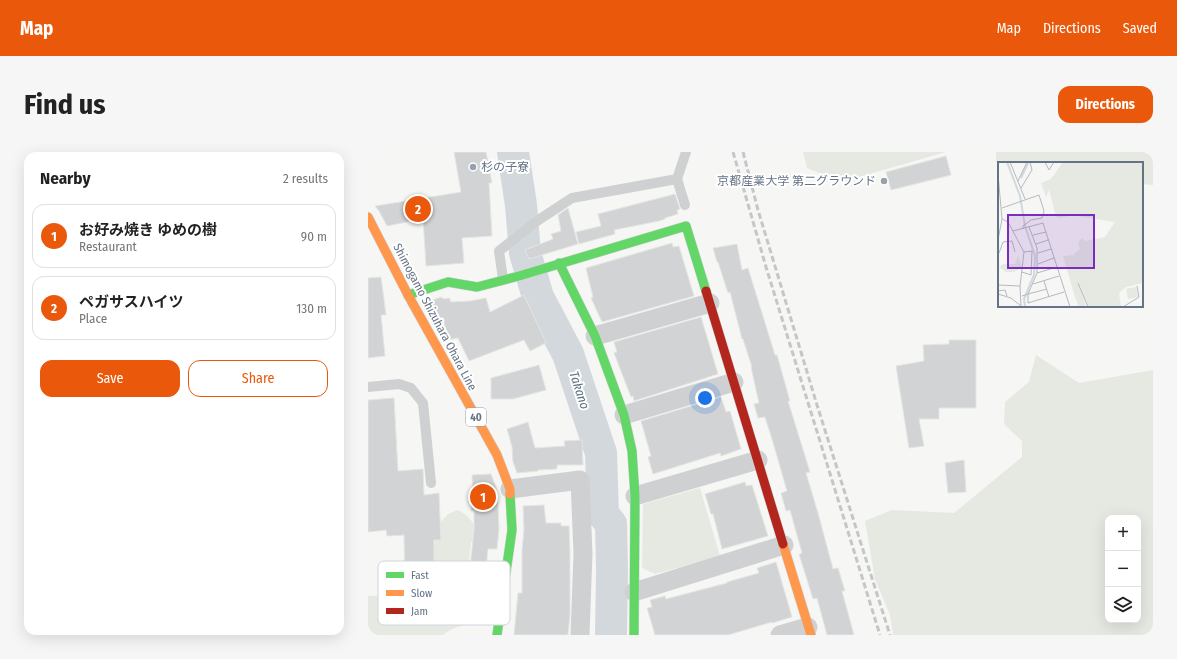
<!DOCTYPE html>
<html lang="en">
<head>
<meta charset="utf-8">
<style>
  :root { --surface:#fff; --page:#f6f6f6; --text:#222; --muted:#767676; --line:#e0e0e0; --accent:#ea580c }
  body { margin:0; font-family:"Fira Sans Condensed","Noto Sans JP",sans-serif; background:var(--page); color:var(--text) }
  .controls { position:absolute; right:12px; bottom:12px; display:grid; overflow:hidden; border-radius:8px; box-shadow:0 4px 16px #0002 }
  .controls button { width:36px; height:36px; display:grid; place-items:center; padding:0; border:0; border-bottom:1px solid var(--line); background:var(--surface); color:var(--text); font:20px sans-serif }
  .you { position:absolute; left:337px; top:246px; width:14px; height:14px; margin:-10px; border:3px solid #fff; border-radius:50%; background:#1a73e8; box-shadow:0 0 0 6px #1a73e833 }
  .badge { display:grid; place-items:center; width:26px; height:26px; border-radius:50%; background:var(--accent); color:#fff; font-size:13px; font-weight:700 }
  .pin { position:absolute; translate:-50% -50%; border:2px solid #fff; box-shadow:0 1px 4px #0006 }
  .list { margin:0; padding:0; list-style:none }
  h2 { display:flex; justify-content:space-between; align-items:center; height:52px; margin:0; padding:0 16px; font-size:17px }
  h2 small { font-size:13px; font-weight:400; color:var(--muted) }
  .list li { display:grid; grid-template-columns:26px 1fr auto; gap:12px; align-items:center; box-sizing:border-box; height:64px; margin:0 8px 8px; padding:0 8px; border:1px solid var(--line); border-radius:12px }
  .list b { display:block; font-size:15px; white-space:nowrap }
  .list p { margin:0; font-size:13px; white-space:nowrap; color:var(--muted) }
  .list em { font-size:13px; font-style:normal; color:var(--muted) }
  .actions { display:flex; gap:8px; padding:12px 16px }
  .actions a { flex:1; padding:9px 0; border:1px solid var(--accent); border-radius:12px; text-align:center; font-size:14px; color:var(--accent) }
  .actions .main { background:var(--accent); color:#fff }
  .icon { flex:none; width:22px; height:22px; fill:none; stroke:currentColor; stroke-width:2; stroke-linecap:round; stroke-linejoin:round }
  .map { position:relative; flex:none; width:785px; height:483px; overflow:hidden; border-radius:12px }
  header { display:flex; align-items:center; gap:24px; box-sizing:border-box; height:56px; padding:0 20px; background:var(--accent); color:#fff }
  header strong { font-size:19px }
  nav { display:flex; gap:22px; margin-inline-start:auto; font-size:14px }
  .intro { display:flex; align-items:center; justify-content:space-between; box-sizing:border-box; height:96px; padding:0 24px }
  h1 { margin:0; font-size:28px }
  .button { padding:10px 18px; border-radius:12px; background:var(--accent); color:#fff; font-size:14px; font-weight:700 }
  main { display:flex; gap:24px; padding:0 24px }
  aside { flex:1; background:var(--surface); border-radius:12px; box-shadow:0 4px 16px #0002 }
  .map>svg:first-child { display:block }
  .green { fill:#e5e9e2; fill-rule:evenodd }
  .lines { fill:none; stroke-linecap:round; stroke-linejoin:round }
  .river { stroke:#d2d8dc; stroke-width:32 }
  .building { fill:#d2d3d4; stroke:#e5e5e4 }
  .fast-casing { stroke:#d2d4d4; stroke-width:10 }
  .slow-casing { stroke:#d2d4d4; stroke-width:10 }
  .jam-casing { stroke:#d2d4d4; stroke-width:10 }
  .lane { stroke:#cfd0d1; stroke-width:10 }
  .street { stroke:#cfd0d1; stroke-width:19 }
  .fast { stroke:#63d668; stroke-width:9 }
  .slow { stroke:#ff974d; stroke-width:9 }
  .jam { stroke:#b3261e; stroke-width:9 }
  .rail { stroke:#c5c6c7; stroke-width:3; stroke-dasharray:6 3; stroke-linecap:butt }
  .poi-dot { fill:#97a1ac; stroke:#fff; stroke-width:1.5 }
  .labels { text-anchor:middle; stroke-width:4; stroke-linejoin:round; paint-order:stroke }
  .shield { fill:#fff; stroke:#929daa; stroke-width:1 }
  .shield-label { font-size:11px; font-weight:bold; fill:#647386 }
  .poi-label { font-size:12px; fill:#647386; stroke:#fff; text-anchor:start }
  .street-label { font-size:12px; fill:#647386; stroke:#fff }
  .water-label { font-size:13px; font-style:italic; fill:#5f7583; stroke:#fff }
  .inset-river { fill:none; stroke:#d2d8dc; stroke-width:2 }
  .inset-road { fill:none; stroke:#b3bac1; stroke-width:1 }
  .view { fill:#7b2cbf; fill-opacity:0.15; stroke:#7b2cbf; stroke-width:2 }
  .inset-edge { fill:none; stroke:#647386; stroke-width:2 }
  .key { fill:#fff; stroke:#d0d5db; stroke-width:1 }
  .key-label { font-size:11px; fill:#647386 }
</style>
</head>
<body>
<header>
<strong>Map</strong>
<nav><a>Map</a><a>Directions</a><a>Saved</a></nav>
</header>
<div class="intro"><h1>Find us</h1><a class="button">Directions</a></div>
<main>
<aside>
<h2>Nearby<small>2 results</small></h2>
<ul class="list">
<li><span class="badge">1</span><div><b>お好み焼き ゆめの樹</b><p>Restaurant</p></div><em>90 m</em></li>
<li><span class="badge">2</span><div><b>ペガサスハイツ</b><p>Place</p></div><em>130 m</em></li>
</ul>
<div class="actions"><a class="main">Save</a><a>Share</a></div>
</aside>
<div class="map">
<svg width="785" height="483" viewBox="0 0 785 483">
  <rect width="100%" height="100%" fill="#f6f6f4"/>
  <g class="green">
    <polygon points="435,0 578,0 474,30 439,16"/>
    <polygon points="628,0 785,0 785,33 774,32 774,11 634,11 628,10"/>
    <path d="M668 203 711 231 785 218V483H525L522 463 507 427 497 369 524 358 586 361 654 305V289L636 272 637 250 661 230ZM740 366H770V468H740Z"/>
    <polygon points="332,336 352,404 287,422 274,416 275,352"/>
    <path d="M90 358C102 364 107 371 109 384L103 390 100 417 106 423 121 424 127 426 123 468C118 469 113 468 107 470 97 472 83 476 75 483H0V444L17 443 38 449H60L57 428 66 397 69 374 80 362Z"/>
  </g>
  <g class="lines">
    <polyline class="river" points="145,0 153,53 157,101 170,145 200,202 233,301 235,362 243,372 244,418 243,483"/>
  </g>
  <g class="building">
    <polygon points="86,0 118,0 124,31 121,31 124,84 94,86 96,111 58,114 55,67 19,74 11,59 7,54 93,40"/>
    <polygon points="578,4 583,23 523,38 518,20"/>
    <polygon points="307,42 312,57 309,58 310,62 297,66 297,67 291,69 246,78 247,82 211,92 208,80 233,74 230,62"/>
    <polygon points="200,56 210,92 161,107 157,98 185,87 183,82 193,79 190,63"/>
    <polygon points="304,91 305,95 311,94 326,144 234,170 223,146 225,145 218,116"/>
    <polygon points="369,92 374,118 380,116 407,203 409,203 422,249 420,249 442,320 438,321 450,361 465,417 470,416 477,439 474,439 486,483 459,483 449,446 445,447 431,402 434,401 422,358 418,359 413,341 419,339 404,287 397,265 390,266 386,252 391,251 383,215 384,215 375,187 374,187 362,140 360,141 350,110 349,110 345,96"/>
    <polygon points="13,125 18,163 13,163 17,204 0,206 0,126"/>
    <polygon points="156,143 178,191 162,199 156,188 101,209 90,186 80,188 75,166 68,168 61,149 74,145 75,147 81,146 83,150 102,149 118,146 122,160"/>
    <polygon points="333,165 350,222 266,249 265,244 263,245 246,201 249,200 246,190"/>
    <polygon points="581,188 608,188 608,256 571,256 571,267 551,267 556,294 541,296 528,214 556,209 555,193 581,192"/>
    <polygon points="171,213 178,238 145,247 123,247 123,226"/>
    <polygon points="353,245 358,260 362,259 373,297 353,304 352,301 285,322 280,305 283,304 273,269"/>
    <polygon points="26,246 30,319 55,317 56,343 71,341 73,388 66,388 66,421 103,422 102,441 99,441 98,467 73,466 74,444 37,443 36,383 19,384 18,378 0,380 0,248"/>
    <polygon points="160,270 167,296 197,294 196,289 214,288 215,313 189,313 189,317 170,318 170,319 149,321 145,310 144,295 139,277"/>
    <polygon points="596,308 598,340 580,341 577,311"/>
    <polygon points="123,322 128,335 129,350 130,350 131,377 129,397 120,397 118,417 102,415 106,378 106,359 103,359 103,341 105,341 104,323"/>
    <polygon points="377,330 378,334 384,333 400,384 354,397 345,362 343,362 337,342"/>
    <polygon points="176,353 178,371 193,371 193,374 201,374 202,399 202,463 200,483 146,483 150,441 154,441 154,398 156,378 155,354"/>
    <polygon points="408,410 424,465 404,471 404,470 360,483 287,483 279,456 284,455 282,448 297,444 298,447 359,431 359,430 391,421 389,416"/>
  </g>
  <g class="lines">
    <defs>
      <g id="fast">
        <polyline points="191,111 227,184 256,263 264,299 267,344 266,483"/>
        <polyline points="40,143 80,130 109,135 151,124 318,74 338,139"/>
        <polyline points="129,483 144,378 142,342"/>
      </g>
      <g id="slow">
        <polyline points="0,65 40,143 129,303 142,337 142,342"/>
        <polyline points="415,392 443,483"/>
      </g>
      <polyline id="jam" points="338,139 415,392"/>
    </defs>
    <use href="#fast" class="fast-casing"/>
    <use href="#slow" class="slow-casing"/>
    <use href="#jam" class="jam-casing"/>
    <g class="lane">
      <polyline points="309,27 317,53"/>
      <polyline points="135,127 131,99 169,69 204,46 309,27 318,0"/>
      <polyline points="0,235 31,232 43,236 55,251 63,331"/>
    </g>
    <g class="street">
      <polyline points="227,184 342,151"/>
      <polyline points="256,263 366,230"/>
      <polyline points="142,337 212,328 215,402 212,483"/>
      <polyline points="267,344 390,308"/>
      <polyline points="266,440 416,393"/>
      <polyline points="412,483 440,475"/>
    </g>
    <use href="#fast" class="fast"/>
    <use href="#slow" class="slow"/>
    <use href="#jam" class="jam"/>
    <g class="rail">
      <polyline points="365,0 398,115 512,483"/>
      <polyline points="375,0 390,58 449,253 522,483"/>
    </g>
  </g>
  <g class="poi-dot">
    <circle cx="105" cy="15" r="4"/>
    <circle cx="516" cy="29" r="4"/>
  </g>
  <g class="labels">
    <rect class="shield" x="98" y="256" width="20" height="18" rx="3"/>
    <g class="shield-label">
      <text x="108" y="269">40</text>
    </g>
    <g class="poi-label">
      <text x="113" y="19">杉の子寮</text>
      <text x="508" y="33" text-anchor="end">京都産業大学 第二グラウンド</text>
    </g>
    <g class="street-label">
      <text transform="translate(67 165) rotate(62)" y="4">Shimogamo Shizuhara Ohara Line</text>
    </g>
    <g class="water-label">
      <text transform="translate(212 238) rotate(72)" y="5">Takano</text>
    </g>
  </g>
  <g transform="translate(630 10)">
    <rect width="145" height="145" fill="#f6f6f4"/>
    <path d="M65 0H145V121L128 125 121 131 123 145H90L80 119 88 145H81L77 135 65 94 75 93 82 87 80 81 84 76 88 79 107 75 117 60 79 54V52L62 56 58 55 51 28 48 35 43 21 53 17ZM20 93 24 105 16 110H8L1 105 5 102H17ZM138 125 140 135 130 137 128 127Z" fill="#e5e9e2"/>
    <path class="inset-river" d="M9 0 22 34 27 64 37 94 36 113 26 137 27 145M23 16 30 1"/>
    <path class="inset-road" d="M12 0 27 37M47 0 51 8 56 0M0 12 4 57 10 60 26 90 22 124 23 145M20 19 29 0M23 26 34 8 32 0M4 46 41 33 46 49 44 56 33 58 25 64V67M15 69 45 61 72 145M35 73 48 70M0 78 4 57M38 82 50 78M1 91 5 80 14 79 17 90M40 91 53 87M40 102 56 96M24 110 33 113 34 89 26 90M39 111 59 105M46 119 51 135M80 121 90 145M35 122 61 114M0 123 22 124M49 127 30 132V141L66 130M0 129 7 128 9 134M0 132 13 136 23 144M24 134 30 132 39 111V86L31 65M125 145 141 135 139 124"/>
    <path class="view" d="M10 53H96V106H10Z"/>
    <rect width="145" height="145" class="inset-edge"/>
  </g>
  <rect x="10" y="409" width="132" height="64" rx="6" class="key"/>
  <rect x="18" y="420" width="18" height="6" fill="#63d668"/>
  <rect x="18" y="438" width="18" height="6" fill="#ff974d"/>
  <rect x="18" y="456" width="18" height="6" fill="#b3261e"/>
  <g class="key-label">
    <text x="43" y="427">Fast</text>
    <text x="43" y="445">Slow</text>
    <text x="43" y="463">Jam</text>
  </g>
</svg>
<div class="controls">
<button>+</button>
<button>−</button>
<button><svg class="icon" aria-label="layers" viewBox="0 0 24 24"><path d="M12 4l9 5-9 5-9-5zM3 14l9 5 9-5"/></svg></button>
</div>
<div class="you"></div>
<div class="pin badge" style="left:115px;top:345px">1</div>
<div class="pin badge" style="left:50px;top:57px">2</div>
</div>
</main>
</body>
</html>
